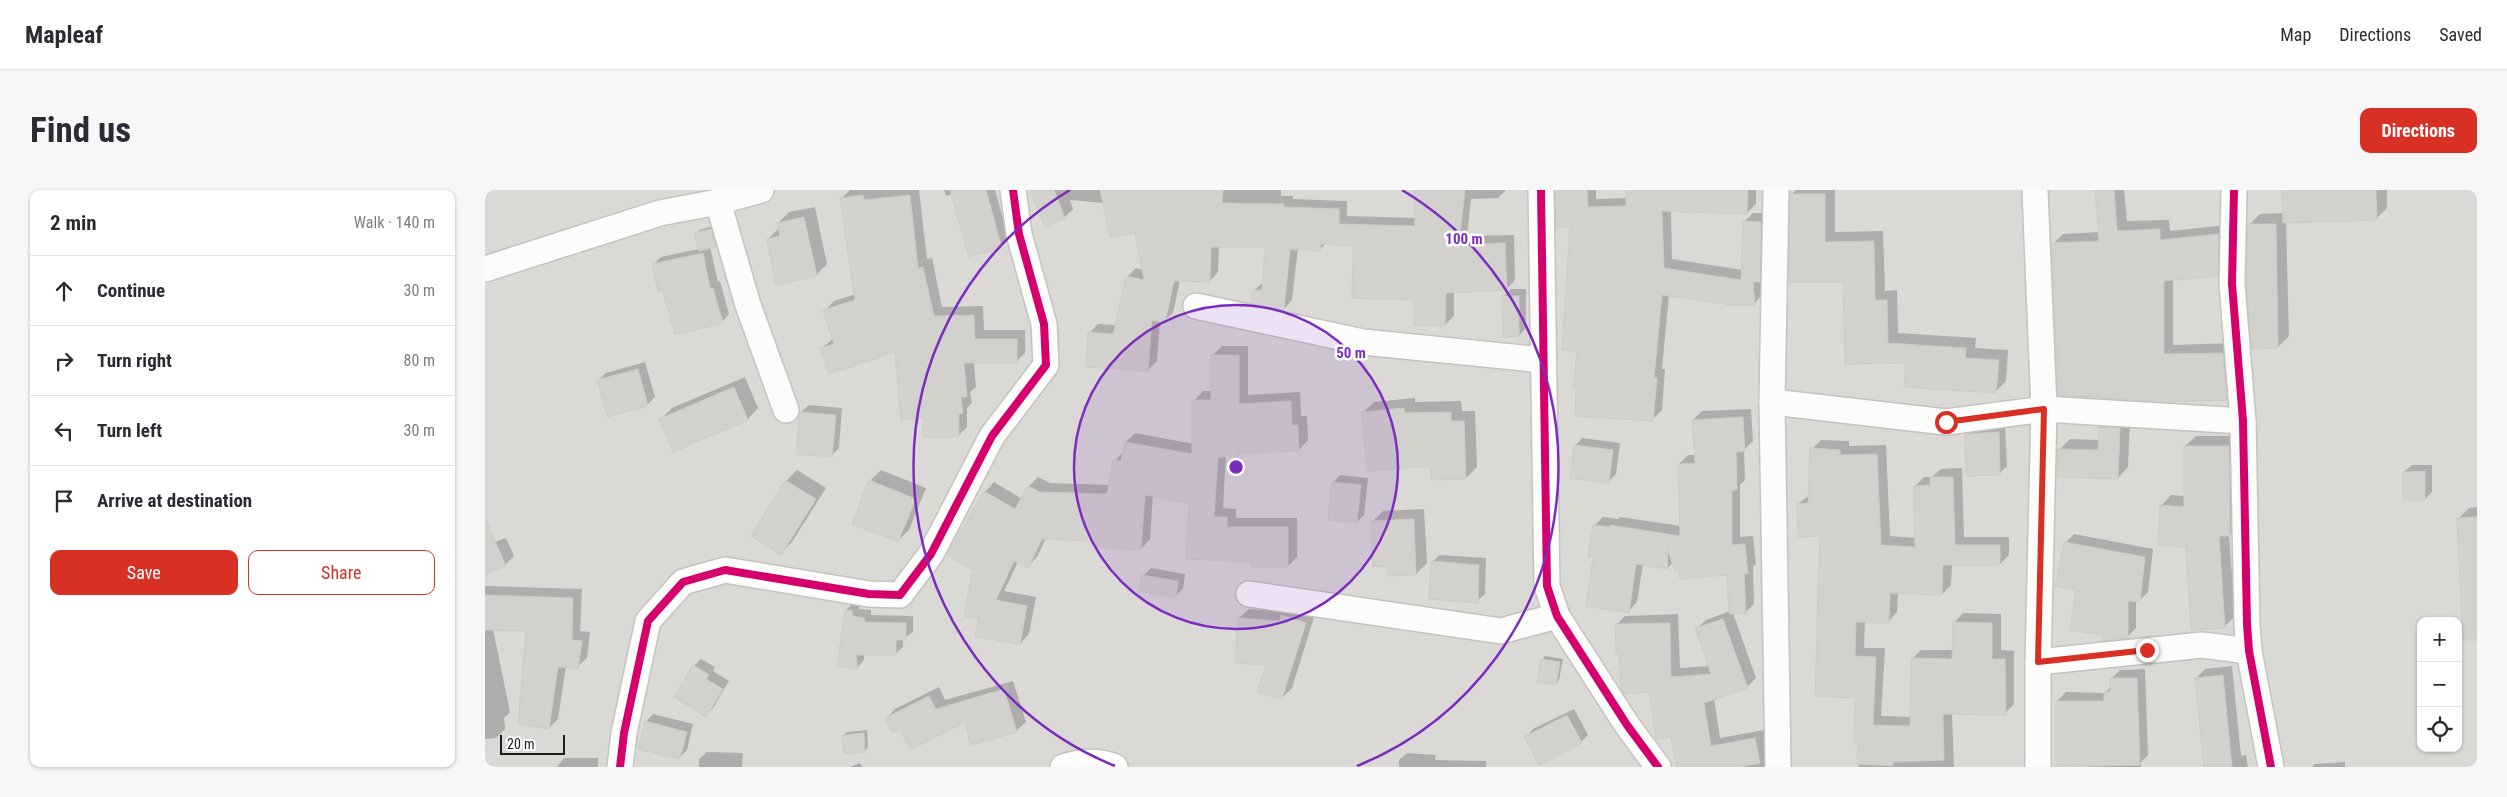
<!DOCTYPE html>
<html lang="en">
<head>
<meta charset="utf-8">
<style>
  :root { --surface:#fff; --page:#f7f7f7; --text:#2b2b33; --muted:#7c7c81; --line:#e1e1e2; --accent:#d93025 }
  body { margin:0; font-family:"Roboto Condensed",sans-serif; background:var(--page); color:var(--text) }
  .controls { position:absolute; right:15px; bottom:15px; display:grid; overflow:hidden; border-radius:10px; box-shadow:0 1px 4px #0004 }
  .controls button { width:45px; height:45px; display:grid; place-items:center; padding:0; border:0; border-bottom:1px solid var(--line); background:var(--surface); color:var(--text); font:25px sans-serif }
  .scale { position:absolute; left:15px; bottom:12px; width:65px; box-sizing:border-box; padding-left:5px; border:2px solid #1c1c1c; border-top:0; font-size:14px; line-height:18px; white-space:nowrap; color:#1c1c1c; -webkit-text-stroke:4px #fff; paint-order:stroke }
  .stop { position:absolute; width:15px; height:15px; margin:-11px; border:4px solid #d93025; border-radius:50%; background:#fff }
  .stop.end { background:#d93025; border-color:#fff; box-shadow:0 1px 5px #0008 }
  .list { margin:0; padding:0; list-style:none }
  h2 { display:flex; justify-content:space-between; align-items:center; height:65px; margin:0; padding:0 20px; font-size:21px }
  h2 small { font-size:16px; font-weight:400; color:var(--muted) }
  .list li { display:grid; grid-template-columns:32px 1fr auto; gap:15px; align-items:center; box-sizing:border-box; height:70px; padding:0 20px; border-top:1px solid var(--line) }
  .list b { display:block; font-size:19px; white-space:nowrap }
  .list em { font-size:16px; font-style:normal; color:var(--muted) }
  .actions { display:flex; gap:10px; padding:15px 20px }
  .actions a { flex:1; padding:11px 0; border:1px solid var(--accent); border-radius:10px; text-align:center; font-size:18px; color:var(--accent) }
  .actions .main { background:var(--accent); color:#fff }
  .icon { flex:none; width:28px; height:28px; fill:none; stroke:currentColor; stroke-width:2; stroke-linecap:round; stroke-linejoin:round }
  .map { position:relative; flex:none; width:1992px; height:577px; overflow:hidden; border-radius:10px }
  header { display:flex; align-items:center; gap:30px; box-sizing:border-box; height:70px; padding:0 25px; background:var(--surface); border-bottom:1px solid var(--line) }
  header strong { font-size:24px }
  nav { display:flex; gap:28px; margin-inline-start:auto; font-size:18px }
  .intro { display:flex; align-items:center; justify-content:space-between; box-sizing:border-box; height:120px; padding:0 30px }
  h1 { margin:0; font-size:35px }
  .button { padding:12px 22px; border-radius:10px; background:var(--accent); color:#fff; font-size:18px; font-weight:700 }
  main { display:flex; gap:30px; padding:0 30px }
  aside { flex:1; background:var(--surface); border-radius:10px; box-shadow:0 1px 4px #0004 }
  .map>svg:first-child { display:block }
  .residential { fill:#dad9d6; fill-rule:evenodd }
  .shadow { fill:#0003 }
  .building { fill:#d3d1cd; stroke:#cecbc5 }
  .lines { fill:none; stroke-linecap:round; stroke-linejoin:round }
  .minor-casing { stroke:#c3c3c0; stroke-width:28 }
  .minor { stroke:#fcfcfb; stroke-width:25 }
  .cycleway-casing { stroke:#fff; stroke-width:11 }
  .cycleway { stroke:#d6006c; stroke-width:8 }
  .route { stroke:#d93025; stroke-width:6 }
  .ring { fill:none; stroke:#7b2cbf; stroke-width:2.5 }
  .centre { fill:#7b2cbf; stroke:#fff; stroke-width:2.5 }
  .ring-label { font-size:15px; text-anchor:middle; font-weight:bold; fill:#7b2cbf; stroke:#fff; stroke-width:5; stroke-linejoin:round; paint-order:stroke }
</style>
</head>
<body>
<header>
<strong>Mapleaf</strong>
<nav><a>Map</a><a>Directions</a><a>Saved</a></nav>
</header>
<div class="intro"><h1>Find us</h1><a class="button">Directions</a></div>
<main>
<aside>
<h2>2 min<small>Walk · 140 m</small></h2>
<ul class="list">
<li><svg class="icon" aria-label="ahead" viewBox="0 0 24 24"><path d="M12 20V5M6 11l6-6 6 6"/></svg><div><b>Continue</b></div><em>30 m</em></li>
<li><svg class="icon" aria-label="right" viewBox="0 0 24 24"><path d="M7 20v-9h11M14 6l5 5-5 5"/></svg><div><b>Turn right</b></div><em>80 m</em></li>
<li><svg class="icon" aria-label="left" viewBox="0 0 24 24"><path d="M17 20v-9H6M10 6l-5 5 5 5"/></svg><div><b>Turn left</b></div><em>30 m</em></li>
<li><svg class="icon" aria-label="arrive" viewBox="0 0 24 24"><path d="M6 21V4h12l-3 4 3 4H6"/></svg><div><b>Arrive at destination</b></div></li>
</ul>
<div class="actions"><a class="main">Save</a><a>Share</a></div>
</aside>
<div class="map">
<svg width="1992" height="577" viewBox="0 0 1992 577">
  <rect width="100%" height="100%" fill="#ebeae4"/>
  <path class="residential" d="M0 0H1992V577H0ZM1936 431H1973V558H1936Z"/>
  <g class="shadow">
    <polygon points="365,0 434,0 442,69 447,68 457,117 498,116 499,140 540,140 540,163 531,172 489,172 491,197 485,202 487,213 482,218 482,237 473,246 439,226 411,160 337,158 349,148 340,121 349,111 371,104 357,8"/>
    <polygon points="459,0 510,0 524,50 516,57 467,4 461,6"/>
    <polygon points="546,0 796,0 796,6 808,6 808,9 862,11 862,26 931,28 930,0 1021,0 1013,8 986,9 982,46 1029,45 1030,90 1022,99 969,101 969,126 960,135 870,55 841,53 835,59 813,58 807,110 799,119 769,100 779,92 781,56 734,55 733,82 725,91 695,90 688,123 679,131 675,130 672,171 663,180 604,143 613,134 631,135 642,87 651,78 659,80 651,41 619,13 585,10 588,19 580,27"/>
    <polygon points="1070,0 1111,0 1111,9 1142,8 1142,0 1271,0 1271,14 1262,23 1186,20 1187,69 1257,80 1259,32 1268,23 1285,23 1278,104 1269,114 1184,104 1177,179 1180,179 1177,220 1168,229 1093,160 1086,36"/>
    <polygon points="1311,0 1350,0 1350,42 1398,41 1400,101 1412,100 1413,143 1491,148 1490,158 1523,160 1521,191 1511,201 1422,171 1361,173 1359,94 1307,4"/>
    <polygon points="1612,0 1639,0 1642,31 1684,30 1685,41 1743,35 1742,75 1732,85 1688,89 1688,155 1747,153 1751,199 1741,208 1677,210 1568,54 1578,44 1615,42"/>
    <polygon points="1798,0 1902,0 1902,18 1891,29 1801,32 1804,146 1793,157 1764,35 1775,24 1799,23"/>
    <polygon points="330,17 342,74 331,85 283,49 294,38 293,33 304,22"/>
    <polygon points="229,36 234,52 225,57 233,92 235,91 244,124 237,132 179,100 168,75 176,67 214,59 210,44 214,40"/>
    <polygon points="1026,99 1041,99 1041,138 1034,146 1018,107"/>
    <polygon points="737,156 763,156 763,205 815,202 816,226 822,226 823,250 814,260 757,262 754,265 741,265 738,318 751,319 751,328 812,328 812,367 803,376 768,371 705,312 668,305 665,349 656,359 612,350 561,348 552,367 543,376 533,372 519,401 551,407 544,444 535,454 495,428 489,380 500,302 509,292 537,309 544,296 553,287 565,293 625,295 630,271 639,261 641,252 650,243 709,254 709,211 718,201 727,201 727,166"/>
    <polygon points="160,172 170,207 163,214 123,226 113,191 121,183"/>
    <polygon points="260,187 273,218 263,229 176,229 187,218"/>
    <polygon points="930,208 930,212 976,211 977,221 990,221 992,277 981,288 946,275 878,223 889,212"/>
    <polygon points="324,215 357,218 354,258 346,266 316,222"/>
    <polygon points="1266,219 1268,251 1259,260 1260,290 1255,295 1255,347 1268,346 1271,374 1268,377 1269,414 1261,422 1248,423 1271,488 1262,497 1229,508 1235,548 1279,540 1286,577 1193,577 1187,546 1131,435 1140,426 1193,424 1195,478 1225,476 1211,439 1221,430 1245,421 1243,384 1195,380 1188,372 1183,378 1158,374 1152,412 1144,421 1110,367 1109,336 1118,327 1133,329 1135,327 1196,336 1194,274 1203,265 1211,265 1208,230 1217,221"/>
    <polygon points="1626,226 1645,228 1643,277 1633,288 1574,260 1585,249 1614,250 1615,237"/>
    <polygon points="1520,235 1522,276 1514,284 1481,245 1488,237"/>
    <polygon points="1711,246 1754,246 1755,334 1744,345 1750,426 1739,437 1702,355 1676,316 1686,305 1700,306 1700,256"/>
    <polygon points="1097,248 1135,253 1131,284 1124,291 1090,256"/>
    <polygon points="1336,250 1364,251 1364,256 1401,255 1405,346 1431,348 1430,296 1439,287 1447,287 1456,279 1477,278 1479,347 1524,347 1524,365 1515,374 1467,374 1466,395 1457,404 1413,402 1412,422 1403,432 1380,431 1379,458 1400,458 1396,526 1426,527 1427,469 1436,460 1469,460 1469,433 1478,423 1516,424 1516,460 1529,461 1529,514 1520,523 1467,523 1469,577 1374,577 1372,507 1336,345 1313,314 1325,305 1327,259"/>
    <polygon points="1927,275 1947,275 1947,302 1940,309 1919,282"/>
    <polygon points="312,280 341,298 307,352 296,363 301,291"/>
    <polygon points="396,280 441,298 424,340 413,351 385,291"/>
    <polygon points="855,285 883,288 879,325 872,332 848,293"/>
    <polygon points="1992,317 1992,442 1973,329 1984,318"/>
    <polygon points="939,319 942,373 931,384 904,375 887,332 898,321"/>
    <polygon points="1589,344 1668,359 1663,402 1654,411 1651,410 1651,438 1642,447 1593,399 1580,353"/>
    <polygon points="21,348 29,366 20,375 0,384 0,356"/>
    <polygon points="955,365 1001,368 1000,404 992,411 947,372"/>
    <polygon points="666,378 700,384 698,399 690,406 658,386"/>
    <polygon points="0,396 97,399 95,441 105,442 102,468 92,477 81,476 73,529 64,538 43,440 8,439 25,522 19,528 20,539 11,548 0,549"/>
    <polygon points="368,413 374,413 374,419 386,420 386,425 428,426 428,442 418,449 418,457 410,464 379,464 379,470 372,478 361,420"/>
    <polygon points="764,419 830,424 807,498 797,508 782,474 754,428"/>
    <polygon points="1060,466 1078,469 1074,490 1071,493 1057,470"/>
    <polygon points="216,469 230,477 228,481 244,491 228,518 221,525 209,476"/>
    <polygon points="1747,476 1756,566 1761,565 1763,577 1721,577 1711,488 1720,479"/>
    <polygon points="1660,479 1663,565 1656,572 1656,577 1589,577 1572,511 1581,502 1620,503 1626,496 1626,489 1635,480"/>
    <polygon points="528,491 541,532 531,541 480,531 415,538 401,529 410,519 454,497 460,510"/>
    <polygon points="1089,519 1103,545 1096,552 1041,547 1048,539"/>
    <polygon points="168,524 208,534 202,560 194,568 161,532"/>
    <polygon points="382,540 383,557 380,561 358,545 362,542"/>
    <polygon points="222,562 258,563 257,577 214,577 214,569"/>
    <polygon points="922,563 951,565 950,570 1001,571 1001,577 914,577 914,570"/>
    <polygon points="79,568 113,568 113,577 72,577"/>
    <polygon points="1860,572 1860,577 1827,577 1830,574"/>
    <polygon points="375,573 377,577 365,577"/>
  </g>
  <g class="building">
    <polygon points="465,0 501,0 517,58 484,67"/>
    <polygon points="545,0 569,0 580,28 560,37"/>
    <polygon points="615,0 738,0 737,13 799,14 799,17 854,19 854,34 930,36 929,0 980,0 974,54 1020,53 1022,100 961,103 960,136 929,136 929,110 867,108 868,56 836,54 835,61 805,59 799,120 766,113 767,100 777,100 780,57 726,57 725,92 689,91 680,133 667,130 663,181 601,177 603,142 628,144 641,86 659,90 650,43 625,47"/>
    <polygon points="1070,0 1102,0 1103,17 1141,16 1141,0 1263,0 1262,24 1177,21 1179,78 1256,90 1258,31 1276,32 1275,92 1268,92 1270,115 1246,115 1177,105 1169,188 1172,188 1168,231 1090,226 1091,199 1088,199 1092,161 1077,160 1085,37 1071,37"/>
    <polygon points="1610,0 1629,0 1632,41 1675,39 1675,50 1734,44 1733,86 1679,91 1679,164 1738,163 1742,210 1677,212 1573,205 1567,53 1614,51"/>
    <polygon points="1797,0 1891,0 1892,30 1798,33"/>
    <polygon points="1305,4 1340,4 1340,52 1389,51 1390,110 1402,110 1403,153 1481,158 1480,168 1514,170 1511,203 1419,197 1421,173 1360,174 1358,94 1355,92 1304,92"/>
    <polygon points="378,5 379,10 425,5 433,78 438,77 449,126 489,125 490,149 532,149 532,173 479,173 482,207 476,207 478,223 474,224 474,247 438,247 438,227 416,230 410,162 344,184 335,158 349,154 338,120 370,110 355,8"/>
    <polygon points="319,27 332,86 291,95 282,49 295,46 292,33"/>
    <polygon points="1763,34 1791,34 1793,158 1767,159 1761,94"/>
    <polygon points="226,39 231,57 214,61 209,43"/>
    <polygon points="218,63 225,98 228,98 238,133 190,145 178,101 173,102 167,74"/>
    <polygon points="1017,106 1034,106 1034,147 1018,147"/>
    <polygon points="726,165 754,165 754,214 806,211 807,235 813,235 814,261 754,263 754,267 733,267 729,327 742,327 742,337 803,337 803,377 766,377 766,372 701,369 704,313 660,305 656,360 610,357 610,351 557,349 543,378 529,371 511,410 542,416 535,455 490,446 494,429 479,426 488,380 462,365 499,301 530,319 543,296 555,302 622,304 628,270 636,271 640,252 707,264 707,210 726,210"/>
    <polygon points="153,179 163,216 123,227 112,190"/>
    <polygon points="249,197 263,230 188,262 174,229"/>
    <polygon points="919,218 920,223 966,222 966,231 979,231 981,289 946,290 945,276 882,281 877,222"/>
    <polygon points="315,222 351,225 347,267 311,264"/>
    <polygon points="1258,227 1260,261 1251,262 1252,300 1247,300 1247,355 1260,354 1263,384 1259,384 1261,424 1244,424 1242,385 1195,389 1194,381 1190,380 1182,359 1183,379 1151,374 1144,423 1101,416 1108,368 1103,367 1108,335 1125,337 1125,335 1195,346 1193,274 1210,273 1207,230"/>
    <polygon points="1614,237 1635,238 1633,289 1572,287 1573,259 1613,260"/>
    <polygon points="1514,242 1515,285 1481,286 1480,244"/>
    <polygon points="1089,255 1128,260 1124,293 1085,288"/>
    <polygon points="1699,256 1744,256 1745,346 1734,346 1740,438 1706,440 1701,357 1673,355 1675,315 1699,317"/>
    <polygon points="1325,258 1355,260 1355,265 1392,264 1396,355 1430,357 1429,296 1445,295 1445,287 1468,287 1470,355 1515,355 1515,375 1458,375 1457,405 1405,403 1404,433 1371,432 1370,466 1391,467 1388,535 1425,536 1426,468 1467,469 1468,432 1507,433 1507,469 1520,469 1521,525 1458,524 1459,570 1408,572 1408,576 1372,574 1373,554 1369,554 1370,508 1330,506 1335,346 1313,347 1312,314 1323,313"/>
    <polygon points="1940,281 1940,310 1918,310 1918,282"/>
    <polygon points="300,290 331,309 296,365 266,346"/>
    <polygon points="384,290 431,309 413,352 367,334"/>
    <polygon points="847,292 876,295 872,333 843,330"/>
    <polygon points="1992,327 1992,450 1978,450 1972,328"/>
    <polygon points="0,328 21,376 0,385"/>
    <polygon points="929,329 931,385 903,386 903,376 888,377 886,331"/>
    <polygon points="1579,352 1660,367 1655,412 1643,411 1643,448 1618,451 1618,445 1585,440 1591,400 1570,396"/>
    <polygon points="946,371 994,375 993,413 944,409"/>
    <polygon points="657,385 693,391 691,408 654,401"/>
    <polygon points="0,405 88,408 87,450 97,451 93,479 73,477 64,539 33,534 41,441 0,440"/>
    <polygon points="360,420 367,420 368,426 380,428 379,432 421,433 421,450 411,450 411,465 371,465 373,479 352,476"/>
    <polygon points="796,425 821,433 797,509 772,502 781,475 750,473 753,428 795,431"/>
    <polygon points="1238,429 1263,498 1219,513 1226,556 1270,548 1275,573 1255,577 1192,577 1186,547 1171,549 1164,502 1139,504 1136,499 1134,463 1131,463 1130,434 1185,433 1186,487 1226,484 1210,438"/>
    <polygon points="1056,469 1075,472 1071,495 1052,492"/>
    <polygon points="208,475 224,485 221,489 238,499 221,527 189,507"/>
    <polygon points="1738,485 1747,577 1719,577 1710,488"/>
    <polygon points="1625,488 1652,488 1655,575 1571,577 1571,511 1619,511 1619,502 1625,502"/>
    <polygon points="519,499 532,542 486,555 480,532 425,560 415,539 407,543 400,528 444,506 451,519"/>
    <polygon points="1082,525 1097,553 1054,575 1039,547"/>
    <polygon points="160,531 202,542 195,569 153,559"/>
    <polygon points="379,543 380,562 359,564 357,545"/>
  </g>
  <g class="lines">
    <defs>
      <g id="minor">
        <polyline points="1056,0 1062,396 1072,426 1142,535 1173,577"/>
        <polyline points="1291,0 1287,212 1293,577"/>
        <polyline points="1550,0 1559,219 1553,472 1553,577"/>
        <polyline points="1749,0 1747,94 1758,231 1762,434 1764,461 1786,577"/>
        <polyline points="233,12 263,115 301,220"/>
        <polyline points="0,79 175,23 233,12 276,0"/>
        <polyline points="711,116 878,152 1058,170"/>
        <polyline points="1287,212 1461,232 1559,219 1758,231"/>
        <polyline points="764,404 1016,441 1072,426"/>
        <polyline points="1553,472 1717,455 1764,461"/>
        <polyline points="135,577 139,543 163,431 198,392 240,380 384,404 415,405 446,364 507,246 561,175 559,134 534,44 528,0"/>
        <path d="M578 577C594 572 614 570 630 577"/>
      </g>
    </defs>
    <use href="#minor" class="minor-casing"/>
    <use href="#minor" class="minor"/>
    <defs>
      <g id="cycleway">
        <polyline points="1056,0 1062,396 1072,426 1142,535 1173,577"/>
        <polyline points="1749,0 1747,94 1758,231 1762,434 1764,461 1786,577"/>
        <polyline points="135,577 139,543 163,431 198,392 240,380 384,404 415,405 446,364 507,246 561,175 559,134 534,44 528,0"/>
      </g>
    </defs>
    <use href="#cycleway" class="cycleway-casing"/>
    <use href="#cycleway" class="cycleway"/>
  </g>
  <g class="lines">
    <polyline class="route" points="1461,232 1559,219 1553,472 1662,460"/>
  </g>
  <circle cx="751" cy="277" r="162" fill="#7b2cbf" fill-opacity=".12"/>
  <g class="ring">
    <circle cx="751" cy="277" r="162"/>
    <path d="M630 576A323 323 0 0 1 585 0M917 0A323 323 0 0 1 872 576"/>
  </g>
  <circle cx="751" cy="277" r="8" class="centre"/>
  <g class="ring-label">
    <text x="979" y="54">100 m</text>
    <text x="866" y="168">50 m</text>
  </g>
</svg>
<div class="controls">
<button>+</button>
<button>−</button>
<button><svg class="icon" aria-label="locate" viewBox="0 0 24 24"><circle cx="12" cy="12" r="6"/><path d="M12 2v4M12 18v4M2 12h4M18 12h4"/></svg></button>
</div>
<div class="scale">20 m</div>
<div class="stop" style="left:1461px;top:232px"></div>
<div class="stop end" style="left:1662px;top:460px"></div>
</div>
</main>
</body>
</html>
